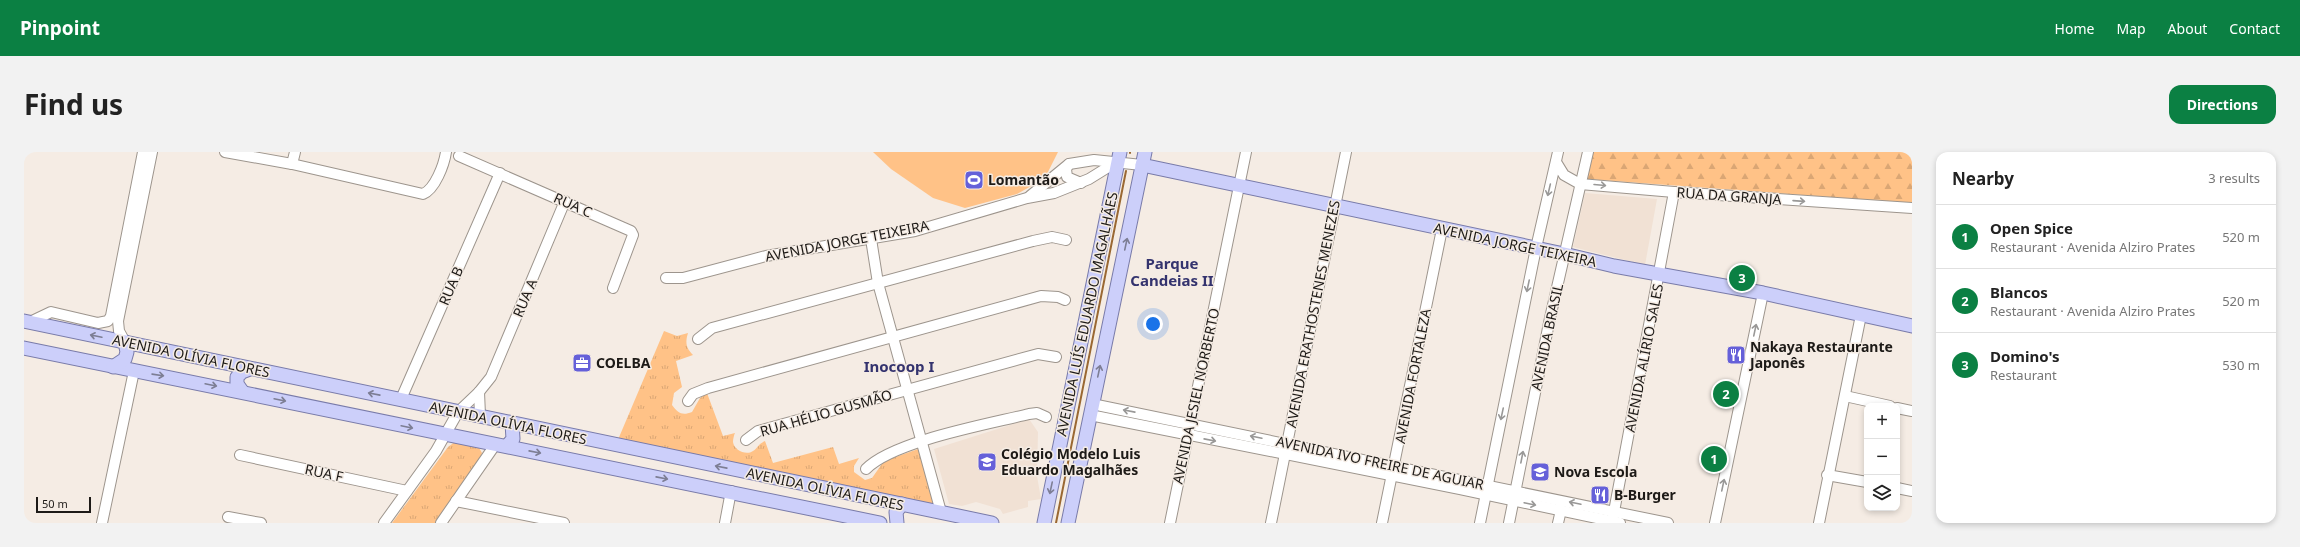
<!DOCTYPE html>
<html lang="en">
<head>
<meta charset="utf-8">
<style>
  :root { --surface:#fff; --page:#f2f2f2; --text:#222; --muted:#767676; --line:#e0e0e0; --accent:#0b8043 }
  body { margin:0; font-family:"Noto Sans",sans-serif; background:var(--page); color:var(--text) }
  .controls { position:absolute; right:12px; bottom:12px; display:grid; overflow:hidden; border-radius:8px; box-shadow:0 2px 6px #0003 }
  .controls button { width:36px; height:36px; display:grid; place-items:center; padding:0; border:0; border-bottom:1px solid var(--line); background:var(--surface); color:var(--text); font:20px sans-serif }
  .scale { position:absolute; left:12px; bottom:10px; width:55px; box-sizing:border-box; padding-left:4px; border:2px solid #1d1a17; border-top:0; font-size:11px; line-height:14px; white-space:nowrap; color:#1d1a17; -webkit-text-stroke:3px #f5ece4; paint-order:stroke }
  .you { position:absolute; left:1129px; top:172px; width:14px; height:14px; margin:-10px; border:3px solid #fff; border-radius:50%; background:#1a73e8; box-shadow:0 0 0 6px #1a73e833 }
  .badge { display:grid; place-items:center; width:26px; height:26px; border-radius:50%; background:var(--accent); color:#fff; font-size:13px; font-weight:700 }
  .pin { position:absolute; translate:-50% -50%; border:2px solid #fff; box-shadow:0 1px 4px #0006 }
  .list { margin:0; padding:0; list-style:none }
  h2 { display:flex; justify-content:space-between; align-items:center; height:52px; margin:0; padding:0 16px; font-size:17px }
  h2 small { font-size:13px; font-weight:400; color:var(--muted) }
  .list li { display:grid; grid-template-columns:26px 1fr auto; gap:12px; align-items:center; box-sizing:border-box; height:64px; padding:0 16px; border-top:1px solid var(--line) }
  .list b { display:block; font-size:15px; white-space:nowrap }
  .list p { margin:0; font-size:13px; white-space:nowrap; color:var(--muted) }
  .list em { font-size:13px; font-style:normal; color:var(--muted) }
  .icon { flex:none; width:22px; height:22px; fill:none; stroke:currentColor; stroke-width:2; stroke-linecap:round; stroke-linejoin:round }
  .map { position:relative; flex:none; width:1888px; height:371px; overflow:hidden; border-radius:12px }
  header { display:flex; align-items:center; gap:24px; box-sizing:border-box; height:56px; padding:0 20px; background:var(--accent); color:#fff }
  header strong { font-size:19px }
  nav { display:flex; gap:22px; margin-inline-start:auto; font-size:14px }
  .intro { display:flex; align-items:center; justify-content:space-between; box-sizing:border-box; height:96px; padding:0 24px }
  h1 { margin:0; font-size:28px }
  .button { padding:10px 18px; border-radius:12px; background:var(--accent); color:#fff; font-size:14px; font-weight:700 }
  main { display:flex; gap:24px; padding:0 24px }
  aside { flex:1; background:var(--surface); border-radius:12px; box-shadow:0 2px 6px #0003 }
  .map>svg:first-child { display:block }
  .built { fill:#f1e1d4 }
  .forest { fill:url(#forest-firs) }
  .park { fill:url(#park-tufts) }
  .pitch { fill:#ffc287 }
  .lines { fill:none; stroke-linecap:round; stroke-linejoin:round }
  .stream { stroke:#9a6832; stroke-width:2 }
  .minor-casing { stroke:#9d958d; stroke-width:12 }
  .major-casing { stroke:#797ba9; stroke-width:15 }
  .minor { stroke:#fff; stroke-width:10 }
  .major { stroke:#cccffa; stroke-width:13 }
  .oneway { stroke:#999897 }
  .oneway2 { stroke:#7d7e94 }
  .labels { text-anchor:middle; stroke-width:3; stroke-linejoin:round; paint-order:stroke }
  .poi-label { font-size:14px; font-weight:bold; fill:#1d1a17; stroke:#f5ece4; text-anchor:start }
  .street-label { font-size:14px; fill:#1d1a17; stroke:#f5ece4 }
  .neighbourhood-label { font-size:15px; font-weight:bold; fill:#34336e; stroke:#f5ece4 }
</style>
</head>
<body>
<header>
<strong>Pinpoint</strong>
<nav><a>Home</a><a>Map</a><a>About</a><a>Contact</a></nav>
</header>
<div class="intro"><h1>Find us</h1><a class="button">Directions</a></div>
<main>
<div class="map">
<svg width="1888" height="371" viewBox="0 0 1888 371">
  <defs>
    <pattern id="forest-firs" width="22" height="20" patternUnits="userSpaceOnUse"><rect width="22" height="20" fill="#ffc287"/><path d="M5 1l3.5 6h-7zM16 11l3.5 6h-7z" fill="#daa674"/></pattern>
    <pattern id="park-tufts" width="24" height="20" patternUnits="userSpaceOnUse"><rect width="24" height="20" fill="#ffc287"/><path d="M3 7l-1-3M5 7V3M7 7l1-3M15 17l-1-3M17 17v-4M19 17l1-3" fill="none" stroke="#daa674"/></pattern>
  </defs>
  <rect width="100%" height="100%" fill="#f5ece4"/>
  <g class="built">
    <polygon points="1561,41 1633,47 1621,113 1549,95"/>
    <polygon points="1005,267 1014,280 1013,324 1017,347 1004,349 1004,355 979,362 976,357 952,350 938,354 925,352 910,297"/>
  </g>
  <polygon class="forest" points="1567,0 1888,0 1888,51 1562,27"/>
  <g class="park">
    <path d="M640 179 653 184 664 181C661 191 662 196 669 203L652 209 658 235 650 241 648 253C654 261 658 264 668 260L676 246 683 241 699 284 711 281C710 283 709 287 709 290 710 298 722 304 729 299 734 296 734 292 741 289L749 311 809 295 815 312 835 306 830 314V320L841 328 848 326 860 309 897 296 911 355 593 290Z"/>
    <polygon points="432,289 454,294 458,301 455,309 411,371 368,371 424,295"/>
  </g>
  <polygon class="pitch" points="849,0 1034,0 1022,24 1011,32 993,42 941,56 909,46 867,17"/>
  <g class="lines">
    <g class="stream">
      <polyline points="1106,1 1106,0"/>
      <polyline points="1032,371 1102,19"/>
    </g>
    <defs>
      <g id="minor">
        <path d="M201 0 268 12 399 42C411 37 420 13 422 0"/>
        <polyline points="435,4 607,79 609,83 589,136"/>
        <polyline points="1532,10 1540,23 1556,32 1650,40 1888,56"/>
        <polyline points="268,12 271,0"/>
        <polyline points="1045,12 1042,17 1043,25 1057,31"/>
        <polyline points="1006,44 1045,12 1070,8 1118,13"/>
        <polyline points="847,87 854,131 917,360"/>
        <polyline points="642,126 659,126 742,104 891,79 1003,46 1030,41 1065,27 1094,9"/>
        <polyline points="6,170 27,160 74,171 84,169 87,164 119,0"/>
        <polyline points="674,187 688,176 1009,89 1028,85 1042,88"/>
        <polyline points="101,190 95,179 94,169 128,0"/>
        <polyline points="455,240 456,263"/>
        <polyline points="1821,244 1866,254"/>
        <polyline points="377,247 476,21"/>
        <polyline points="664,249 669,242 684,236 1017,144 1034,145 1041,148"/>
        <polyline points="1068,252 1644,371"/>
        <polyline points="1873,256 1888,259"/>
        <polyline points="1066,263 1436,337 1596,371"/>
        <polyline points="722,288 734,279 1014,202 1032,205"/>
        <polyline points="216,303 383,339"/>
        <path d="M842 317C869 289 965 272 1005 262L1013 261 1022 265"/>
        <polyline points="1803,323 1843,330"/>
        <polyline points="1873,336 1888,339"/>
        <polyline points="432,349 540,371"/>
        <polyline points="204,365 237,371"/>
        <polyline points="1589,365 1650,40"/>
        <polyline points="78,371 110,219"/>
        <polyline points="360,371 412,299 434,260 455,240 467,225 541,49"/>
        <polyline points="417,371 471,293"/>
        <polyline points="701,371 707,339"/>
        <polyline points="1146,371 1222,0"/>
        <polyline points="1247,371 1322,0"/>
        <polyline points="1358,371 1418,77"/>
        <polyline points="1456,371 1512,96 1534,0"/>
        <polyline points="1485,371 1526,166 1564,0"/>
        <polyline points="1534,371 1537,358"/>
        <polyline points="1691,371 1739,141"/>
        <polyline points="1795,371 1837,163"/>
      </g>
      <g id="major">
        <polyline points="1118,13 1540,102 1590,114 1739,141 1888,174"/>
        <polyline points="0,169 968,371"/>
        <polyline points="0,196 856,371"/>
        <polyline points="89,215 101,207 103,200 101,190"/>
        <polyline points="218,239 213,232 213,225 218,220 226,217"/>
        <polyline points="483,294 489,287 488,271"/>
        <polyline points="873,371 872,360 878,352"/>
        <polyline points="1020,371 1096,0"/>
        <polyline points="1044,371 1121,0"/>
      </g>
    </defs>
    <use href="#minor" class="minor-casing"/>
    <use href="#major" class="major-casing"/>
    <use href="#minor" class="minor"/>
    <use href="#major" class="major"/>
  </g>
  <defs><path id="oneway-shaft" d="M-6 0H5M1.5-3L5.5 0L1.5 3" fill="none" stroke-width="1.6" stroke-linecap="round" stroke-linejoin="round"/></defs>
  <g class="oneway">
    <use href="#oneway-shaft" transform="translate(1576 33) rotate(5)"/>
    <use href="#oneway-shaft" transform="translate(1525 38) rotate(103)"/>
    <use href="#oneway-shaft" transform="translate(1775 49) rotate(4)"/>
    <use href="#oneway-shaft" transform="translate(1504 134) rotate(102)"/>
    <use href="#oneway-shaft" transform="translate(1731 178) rotate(-78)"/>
    <use href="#oneway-shaft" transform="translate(1105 259) rotate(-169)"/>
    <use href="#oneway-shaft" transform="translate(1478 262) rotate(102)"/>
    <use href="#oneway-shaft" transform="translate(1232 285) rotate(-168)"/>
    <use href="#oneway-shaft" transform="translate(1186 288) rotate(11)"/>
    <use href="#oneway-shaft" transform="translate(1498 305) rotate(-79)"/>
    <use href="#oneway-shaft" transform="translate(1699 333) rotate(-78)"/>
    <use href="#oneway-shaft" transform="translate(1551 351) rotate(-168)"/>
    <use href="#oneway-shaft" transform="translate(1506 352) rotate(12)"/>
  </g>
  <g class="oneway2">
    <use href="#oneway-shaft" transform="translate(1102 92) rotate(-78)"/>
    <use href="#oneway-shaft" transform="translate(72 184) rotate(-168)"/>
    <use href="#oneway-shaft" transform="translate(1075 219) rotate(-78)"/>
    <use href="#oneway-shaft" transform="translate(134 223) rotate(8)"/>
    <use href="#oneway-shaft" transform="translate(187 233) rotate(12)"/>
    <use href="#oneway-shaft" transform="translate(350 242) rotate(-169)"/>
    <use href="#oneway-shaft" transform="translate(256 248) rotate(12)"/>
    <use href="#oneway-shaft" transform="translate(383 275) rotate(12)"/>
    <use href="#oneway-shaft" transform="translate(511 300) rotate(11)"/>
    <use href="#oneway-shaft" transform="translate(697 315) rotate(-169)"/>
    <use href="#oneway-shaft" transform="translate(638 326) rotate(11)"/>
    <use href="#oneway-shaft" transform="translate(1027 336) rotate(102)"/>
  </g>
  <defs>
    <symbol id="stadium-square" viewBox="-11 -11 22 22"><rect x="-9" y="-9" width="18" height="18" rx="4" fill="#6560d9" stroke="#f5ece4"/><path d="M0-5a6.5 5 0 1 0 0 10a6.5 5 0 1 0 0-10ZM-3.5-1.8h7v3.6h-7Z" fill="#fff"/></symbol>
    <symbol id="restaurant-square" viewBox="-11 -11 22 22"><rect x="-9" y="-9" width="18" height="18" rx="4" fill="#6560d9" stroke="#f5ece4"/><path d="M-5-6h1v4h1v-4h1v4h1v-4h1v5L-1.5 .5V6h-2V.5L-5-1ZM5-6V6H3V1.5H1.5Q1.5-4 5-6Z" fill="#fff"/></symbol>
    <symbol id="office-square" viewBox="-11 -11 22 22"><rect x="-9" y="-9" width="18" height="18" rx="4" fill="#6560d9" stroke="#f5ece4"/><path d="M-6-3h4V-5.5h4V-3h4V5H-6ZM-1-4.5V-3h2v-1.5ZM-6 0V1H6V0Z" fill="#fff"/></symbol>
    <symbol id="school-square" viewBox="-11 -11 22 22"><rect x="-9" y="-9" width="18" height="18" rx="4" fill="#6560d9" stroke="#f5ece4"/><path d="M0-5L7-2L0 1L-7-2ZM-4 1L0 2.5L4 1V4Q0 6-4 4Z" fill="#fff"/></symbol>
  </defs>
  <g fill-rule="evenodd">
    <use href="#stadium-square" x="939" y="17" width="22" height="22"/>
    <use href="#restaurant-square" x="1701" y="192" width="22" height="22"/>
    <use href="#office-square" x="547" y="200" width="22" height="22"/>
    <use href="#school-square" x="952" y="299" width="22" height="22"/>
    <use href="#school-square" x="1505" y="309" width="22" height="22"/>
    <use href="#restaurant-square" x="1565" y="332" width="22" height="22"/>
  </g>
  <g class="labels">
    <g class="poi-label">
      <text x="964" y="33">Lomantão</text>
      <text x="1726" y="200">Nakaya Restaurante<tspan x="1726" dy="16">Japonês</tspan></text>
      <text x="572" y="216">COELBA</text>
      <text x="977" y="307">Colégio Modelo Luis<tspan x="977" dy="16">Eduardo Magalhães</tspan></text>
      <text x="1530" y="325">Nova Escola</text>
      <text x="1590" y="348">B-Burger</text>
    </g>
    <g class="street-label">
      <text transform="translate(1705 44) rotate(4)" y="5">RUA DA GRANJA</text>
      <text transform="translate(549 53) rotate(24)" y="5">RUA C</text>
      <text transform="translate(823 89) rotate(-11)" y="5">AVENIDA JORGE TEIXEIRA</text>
      <text transform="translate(1491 93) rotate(12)" y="5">AVENIDA JORGE TEIXEIRA</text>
      <text transform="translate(427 134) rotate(-67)" y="5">RUA B</text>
      <text transform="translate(501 146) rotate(-67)" y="5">RUA A</text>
      <text transform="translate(1063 162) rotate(-78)" y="5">AVENIDA LUÍS EDUARDO MAGALHÃES</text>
      <text transform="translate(1289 162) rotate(-79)" y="5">AVENIDA ERATHOSTENES MENEZES</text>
      <text transform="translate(1523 185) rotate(-78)" y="5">AVENIDA BRASIL</text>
      <text transform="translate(167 204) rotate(12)" y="5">AVENIDA OLÍVIA FLORES</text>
      <text transform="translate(1620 206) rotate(-79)" y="5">AVENIDA ALÍRIO SALES</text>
      <text transform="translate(1389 224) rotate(-79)" y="5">AVENIDA FORTALEZA</text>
      <text transform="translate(1172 244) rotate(-78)" y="5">AVENIDA JESIEL NORBERTO</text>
      <text transform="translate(802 261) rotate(-16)" y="5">RUA HÉLIO GUSMÃO</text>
      <text transform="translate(484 271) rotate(12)" y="5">AVENIDA OLÍVIA FLORES</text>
      <text transform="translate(1356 311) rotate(12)" y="5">AVENIDA IVO FREIRE DE AGUIAR</text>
      <text transform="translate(300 321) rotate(12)" y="5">RUA F</text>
      <text transform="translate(801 337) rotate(12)" y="5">AVENIDA OLÍVIA FLORES</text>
    </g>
    <g class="neighbourhood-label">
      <text x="1148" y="117">Parque<tspan x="1148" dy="17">Candeias II</tspan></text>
      <text x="875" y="220">Inocoop I</text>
    </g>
  </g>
</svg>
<div class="controls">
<button>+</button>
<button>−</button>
<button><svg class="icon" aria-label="layers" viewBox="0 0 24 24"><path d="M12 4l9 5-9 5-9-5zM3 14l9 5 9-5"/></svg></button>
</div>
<div class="scale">50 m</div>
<div class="you"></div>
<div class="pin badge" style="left:1690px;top:307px">1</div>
<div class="pin badge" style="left:1702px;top:242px">2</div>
<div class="pin badge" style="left:1718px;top:126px">3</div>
</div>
<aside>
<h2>Nearby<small>3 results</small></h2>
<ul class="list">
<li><span class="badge">1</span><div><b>Open Spice</b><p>Restaurant · Avenida Alziro Prates</p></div><em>520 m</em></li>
<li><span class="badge">2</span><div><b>Blancos</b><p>Restaurant · Avenida Alziro Prates</p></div><em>520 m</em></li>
<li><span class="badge">3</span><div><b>Domino's</b><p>Restaurant</p></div><em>530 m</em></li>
</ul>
</aside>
</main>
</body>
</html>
